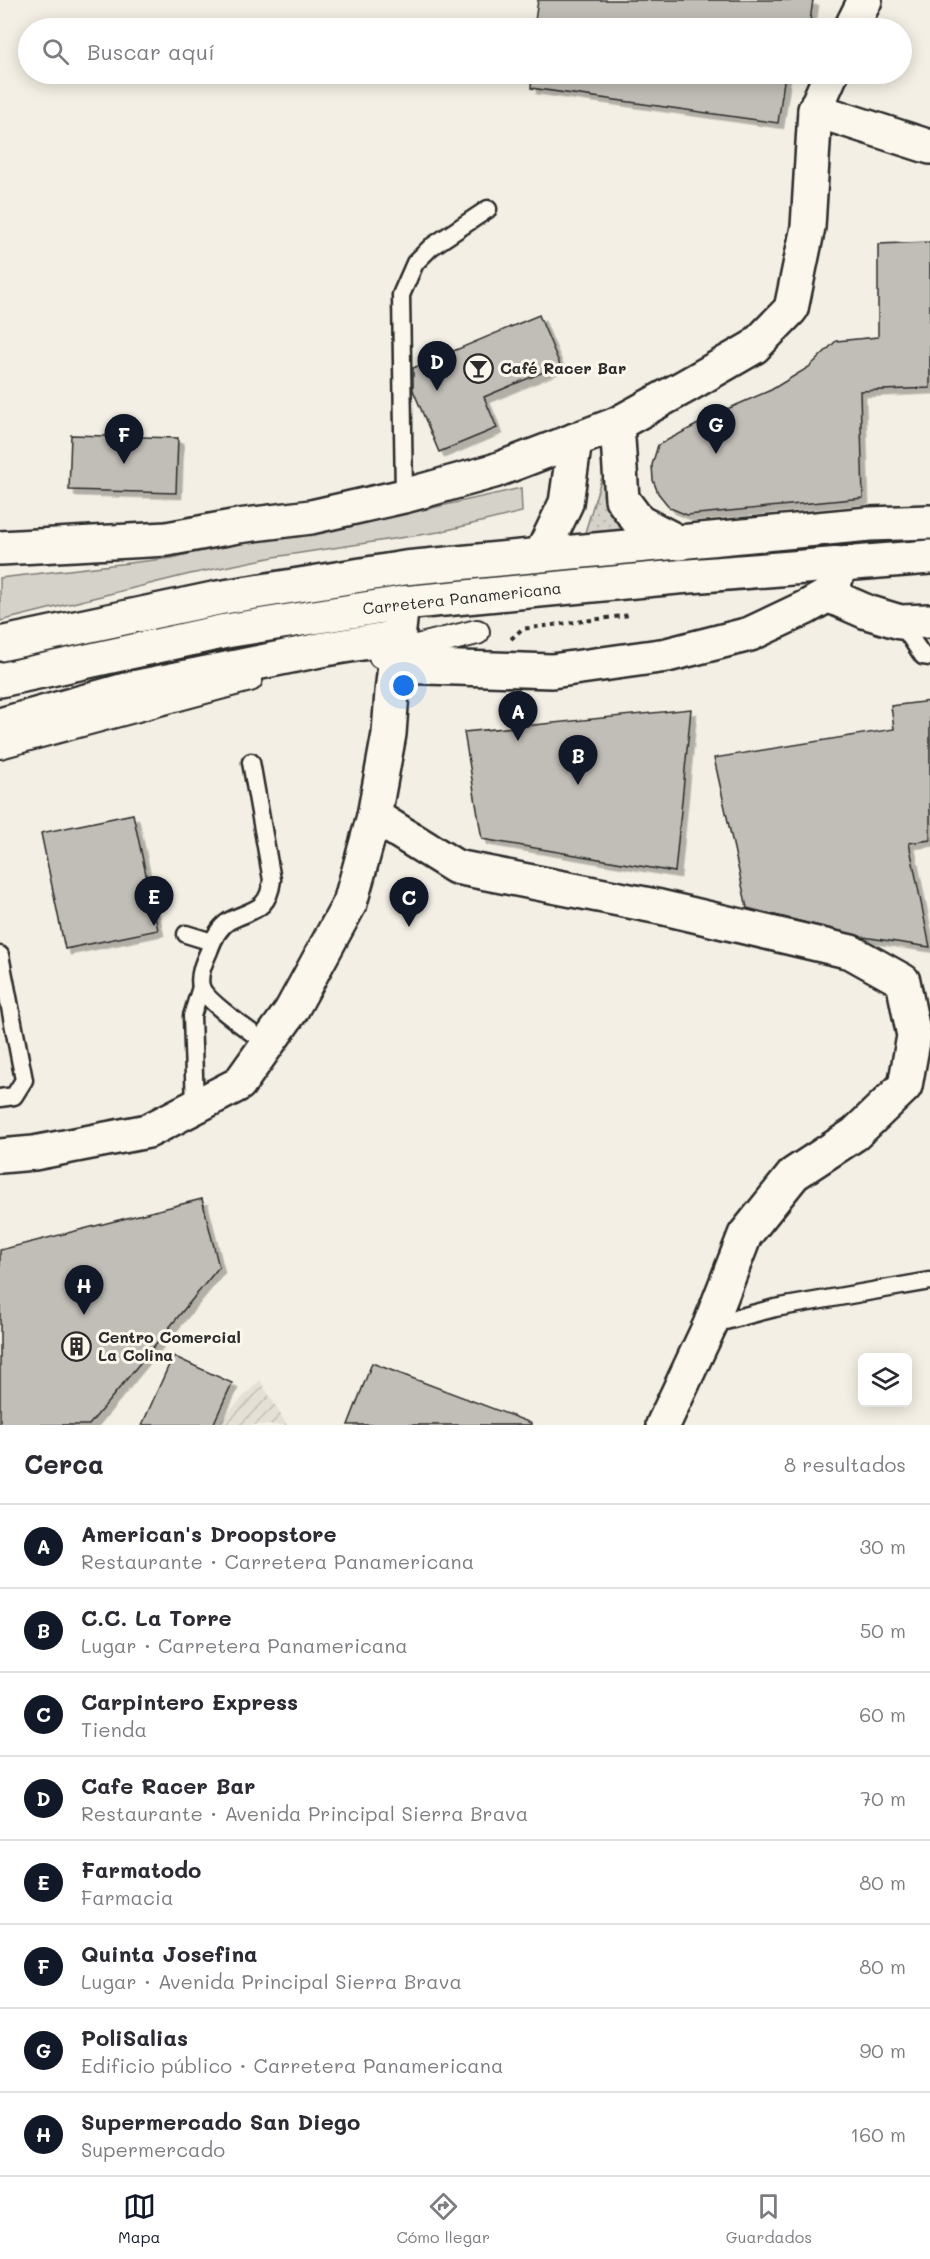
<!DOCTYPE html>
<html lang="es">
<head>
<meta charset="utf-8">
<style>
  :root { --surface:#fff; --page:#f2f2f3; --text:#2b2b33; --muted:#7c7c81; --line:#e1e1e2; --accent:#111827 }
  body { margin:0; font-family:Mali,sans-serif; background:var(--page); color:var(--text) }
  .controls { position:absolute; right:18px; bottom:18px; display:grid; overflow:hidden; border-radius:9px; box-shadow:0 3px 15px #0003 }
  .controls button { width:54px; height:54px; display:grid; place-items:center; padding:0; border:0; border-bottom:2px solid var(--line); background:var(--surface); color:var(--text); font:30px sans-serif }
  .you { position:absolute; left:404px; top:686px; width:21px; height:21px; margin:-15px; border:4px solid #fff; border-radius:50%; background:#1a73e8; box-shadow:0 0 0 9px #1a73e833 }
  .badge { display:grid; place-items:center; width:39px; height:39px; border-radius:50%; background:var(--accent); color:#fff; font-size:20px; font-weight:700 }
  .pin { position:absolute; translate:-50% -50px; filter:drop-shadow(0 2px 3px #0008) }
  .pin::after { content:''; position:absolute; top:32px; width:21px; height:18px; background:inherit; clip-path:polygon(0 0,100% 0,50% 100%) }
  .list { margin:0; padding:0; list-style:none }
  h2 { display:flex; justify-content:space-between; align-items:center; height:78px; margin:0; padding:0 24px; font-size:26px }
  h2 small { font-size:20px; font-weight:400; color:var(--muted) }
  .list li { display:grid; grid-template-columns:39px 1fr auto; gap:18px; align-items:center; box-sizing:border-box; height:84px; padding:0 24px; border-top:2px solid var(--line) }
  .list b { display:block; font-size:22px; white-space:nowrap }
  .list p { margin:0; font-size:20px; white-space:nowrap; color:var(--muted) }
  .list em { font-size:20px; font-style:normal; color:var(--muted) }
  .icon { flex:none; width:33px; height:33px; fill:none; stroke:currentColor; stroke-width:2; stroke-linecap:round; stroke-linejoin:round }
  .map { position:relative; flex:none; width:930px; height:1425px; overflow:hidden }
  .search { position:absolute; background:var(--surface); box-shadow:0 3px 15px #0003; left:18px; right:18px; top:18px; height:66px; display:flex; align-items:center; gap:15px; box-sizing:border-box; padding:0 21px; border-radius:33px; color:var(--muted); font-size:22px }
  .sheet { height:750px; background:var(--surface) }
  nav { display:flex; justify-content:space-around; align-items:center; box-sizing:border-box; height:84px; border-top:2px solid var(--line); background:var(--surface); font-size:16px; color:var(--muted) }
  nav a { display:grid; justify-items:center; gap:3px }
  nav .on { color:var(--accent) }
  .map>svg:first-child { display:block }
  .industrial { fill:url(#industrial-furrows) }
  .grass { fill:url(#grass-dots); stroke:#807e7a; stroke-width:1.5 }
  .park { fill:#d5d2c9; stroke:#807e7a; stroke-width:1.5 }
  .building { fill:#c0beb6; stroke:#2b2b2b; stroke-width:1.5; filter:url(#shadow) }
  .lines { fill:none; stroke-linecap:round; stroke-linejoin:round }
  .service-casing { stroke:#2b2b2b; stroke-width:21 }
  .pedestrian-casing { stroke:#2b2b2b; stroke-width:28 }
  .minor-casing { stroke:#2b2b2b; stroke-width:38 }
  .primary-casing { stroke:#2b2b2b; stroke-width:38 }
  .path { stroke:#2b2b2b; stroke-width:4; stroke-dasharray:4.5 4.5; stroke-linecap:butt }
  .service { stroke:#fbf7ec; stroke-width:16 }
  .pedestrian { stroke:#fbf7ec; stroke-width:24 }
  .minor { stroke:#fbf7ec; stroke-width:33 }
  .primary { stroke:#fbf7ec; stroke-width:33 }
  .labels { text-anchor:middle; stroke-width:6; stroke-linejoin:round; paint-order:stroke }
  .poi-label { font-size:16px; font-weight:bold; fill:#2b2b2b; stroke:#fbf7ec; text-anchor:start }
  .street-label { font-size:16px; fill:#2b2b2b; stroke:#fbf7ec }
</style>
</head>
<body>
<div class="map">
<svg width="930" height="1425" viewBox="0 0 930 1425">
  <defs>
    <pattern id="industrial-furrows" width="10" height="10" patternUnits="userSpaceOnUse" patternTransform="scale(1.5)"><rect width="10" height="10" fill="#e4e0d6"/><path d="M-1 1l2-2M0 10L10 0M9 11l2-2" fill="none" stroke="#c4c0b8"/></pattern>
    <pattern id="grass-dots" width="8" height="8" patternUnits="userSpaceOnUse" patternTransform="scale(1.5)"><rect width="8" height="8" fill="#d5d2c9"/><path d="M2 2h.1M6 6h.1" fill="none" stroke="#b7b4ad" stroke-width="1.8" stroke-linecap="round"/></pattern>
    <filter id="shadow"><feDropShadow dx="5.5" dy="5.5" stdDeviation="0" flood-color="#0004"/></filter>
  </defs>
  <rect width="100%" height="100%" fill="#f3efe4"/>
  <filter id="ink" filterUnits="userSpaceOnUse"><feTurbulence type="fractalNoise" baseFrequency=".0167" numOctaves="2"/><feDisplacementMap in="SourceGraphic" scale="12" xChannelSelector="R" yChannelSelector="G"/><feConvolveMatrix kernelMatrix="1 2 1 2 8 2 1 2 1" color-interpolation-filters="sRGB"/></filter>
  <g filter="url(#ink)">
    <polygon class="industrial" points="260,1380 287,1425 216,1425"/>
    <polygon class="grass" points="601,480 629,535 583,539"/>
    <polygon class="park" points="521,488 522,512 439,532 274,557 190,574 0,621 0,578 172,558 238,542 405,514"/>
    <g class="building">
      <polygon points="538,0 813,0 809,28 534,28"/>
      <polygon points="532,74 785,74 778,123 531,88"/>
      <polygon points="930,242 930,388 860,391 863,498 687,515 670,508 658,493 653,480 652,465 658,445 725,410 771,390 809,367 836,341 878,337 878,244"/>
      <polygon points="539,315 560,365 484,397 497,428 439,452 413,390 413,368"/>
      <polygon points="71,435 178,438 176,493 69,490"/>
      <polygon points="930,701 930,840 909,843 930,947 863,937 747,908 714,758 894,729 891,706"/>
      <polygon points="691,709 675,872 482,839 464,732"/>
      <polygon points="133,814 158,930 65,949 41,833"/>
      <polygon points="202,1199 219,1267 89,1425 0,1425 0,1250"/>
      <polygon points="173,1356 232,1383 213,1425 142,1425"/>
      <polygon points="372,1363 531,1423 531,1425 348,1425"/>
    </g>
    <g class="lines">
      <defs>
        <g id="service">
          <polyline points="404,496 401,295 415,263 431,247 488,209"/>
          <polyline points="900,622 923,656 930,657"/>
          <path d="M251 762 272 880C268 912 252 909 229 921 218 928 213 940 209 951 204 962 198 975 201 987 206 1002 253 1033 267 1044"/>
          <polyline points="186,934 212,942"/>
          <polyline points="0,955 24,1080 14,1096 0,1098"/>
          <polyline points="195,1106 192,1016 201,987"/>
          <polyline points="710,1325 775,1308 930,1281"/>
        </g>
        <g id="pedestrian">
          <polyline points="381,656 477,632"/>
          <polyline points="0,746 250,679"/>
        </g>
        <g id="minor">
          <polyline points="851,28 865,0"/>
          <polyline points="815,110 930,147"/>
          <polyline points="0,548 167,539 238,526 311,517 404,496 494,471 617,424 686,386 754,347 791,309 808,227 815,110 831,74"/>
          <polyline points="828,595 867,612 900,622 930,621"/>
          <polyline points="402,603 392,692 389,734 374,816 456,867 660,907 851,952 903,981 914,1036 905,1086 855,1134 794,1174 745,1235 710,1325 663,1425"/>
          <polyline points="396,666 552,671 667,655 750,634 807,607 828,595 834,585 840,564"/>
          <polyline points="0,725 133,688 325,649 399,637"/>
          <polyline points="0,1156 34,1153 148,1131 239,1084 291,1011 350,903 374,816"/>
        </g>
        <g id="primary">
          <polyline points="617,424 622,499 639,522 680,543"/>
          <polyline points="542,553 566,503 575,440"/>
          <polyline points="0,644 218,598 405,568 869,524 930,522"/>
          <polyline points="0,680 226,631 402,603 677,577 930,557"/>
        </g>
      </defs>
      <use href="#service" class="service-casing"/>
      <use href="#pedestrian" class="pedestrian-casing"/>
      <use href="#minor" class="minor-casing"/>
      <use href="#primary" class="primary-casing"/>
      <polyline class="path" points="511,639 522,629 630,615"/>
      <use href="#service" class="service"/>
      <use href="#pedestrian" class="pedestrian"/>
      <use href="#minor" class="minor"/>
      <use href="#primary" class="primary"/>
    </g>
  </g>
  <defs>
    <symbol id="bar-ring" viewBox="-11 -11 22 22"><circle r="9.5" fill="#fbf7ec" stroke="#2b2b2b" stroke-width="1.5"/><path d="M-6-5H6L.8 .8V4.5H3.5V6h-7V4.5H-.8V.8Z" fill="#2b2b2b"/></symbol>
    <symbol id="building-ring" viewBox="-11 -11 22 22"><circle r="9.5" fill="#fbf7ec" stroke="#2b2b2b" stroke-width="1.5"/><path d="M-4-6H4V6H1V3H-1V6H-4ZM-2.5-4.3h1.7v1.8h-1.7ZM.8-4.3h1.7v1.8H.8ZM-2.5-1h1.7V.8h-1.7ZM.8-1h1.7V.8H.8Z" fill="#2b2b2b"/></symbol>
  </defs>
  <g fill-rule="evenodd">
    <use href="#bar-ring" x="462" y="352" width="33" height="33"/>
    <use href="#building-ring" x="60" y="1330" width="33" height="33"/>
  </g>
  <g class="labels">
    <g class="poi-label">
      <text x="500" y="374">Café Racer Bar</text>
      <text x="98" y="1343">Centro Comercial<tspan x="98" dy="18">La Colina</tspan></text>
    </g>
    <g class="street-label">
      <text transform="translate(462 598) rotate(-6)" y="6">Carretera Panamericana</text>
    </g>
  </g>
</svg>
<div class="controls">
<button><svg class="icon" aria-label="layers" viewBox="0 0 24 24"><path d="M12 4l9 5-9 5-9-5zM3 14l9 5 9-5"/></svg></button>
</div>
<div class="you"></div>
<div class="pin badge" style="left:518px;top:741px">A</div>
<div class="pin badge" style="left:578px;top:785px">B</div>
<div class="pin badge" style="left:409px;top:927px">C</div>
<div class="pin badge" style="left:437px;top:391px">D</div>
<div class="pin badge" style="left:154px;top:926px">E</div>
<div class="pin badge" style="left:124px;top:464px">F</div>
<div class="pin badge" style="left:716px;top:454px">G</div>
<div class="pin badge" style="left:84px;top:1315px">H</div>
<div class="search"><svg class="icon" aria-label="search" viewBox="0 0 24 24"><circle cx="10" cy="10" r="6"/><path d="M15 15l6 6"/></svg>Buscar aquí</div>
</div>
<section class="sheet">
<h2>Cerca<small>8 resultados</small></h2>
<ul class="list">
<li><span class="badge">A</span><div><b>American's Droopstore</b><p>Restaurante · Carretera Panamericana</p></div><em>30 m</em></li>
<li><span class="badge">B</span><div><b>C.C. La Torre</b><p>Lugar · Carretera Panamericana</p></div><em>50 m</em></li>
<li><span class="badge">C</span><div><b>Carpintero Express</b><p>Tienda</p></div><em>60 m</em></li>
<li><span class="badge">D</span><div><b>Cafe Racer Bar</b><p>Restaurante · Avenida Principal Sierra Brava</p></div><em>70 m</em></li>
<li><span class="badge">E</span><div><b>Farmatodo</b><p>Farmacia</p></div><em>80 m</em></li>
<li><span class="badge">F</span><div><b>Quinta Josefina</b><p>Lugar · Avenida Principal Sierra Brava</p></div><em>80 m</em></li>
<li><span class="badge">G</span><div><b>PoliSalias</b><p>Edificio público · Carretera Panamericana</p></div><em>90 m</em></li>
<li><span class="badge">H</span><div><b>Supermercado San Diego</b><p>Supermercado</p></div><em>160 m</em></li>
</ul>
</section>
<nav>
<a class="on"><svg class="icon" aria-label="map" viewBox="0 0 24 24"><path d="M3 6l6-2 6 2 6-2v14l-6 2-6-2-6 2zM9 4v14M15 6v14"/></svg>Mapa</a>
<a><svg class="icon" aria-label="directions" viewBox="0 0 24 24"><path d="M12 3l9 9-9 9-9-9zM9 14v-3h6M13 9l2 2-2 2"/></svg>Cómo llegar</a>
<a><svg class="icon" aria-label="saved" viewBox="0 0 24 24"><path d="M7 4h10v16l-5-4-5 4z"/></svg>Guardados</a>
</nav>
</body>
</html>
